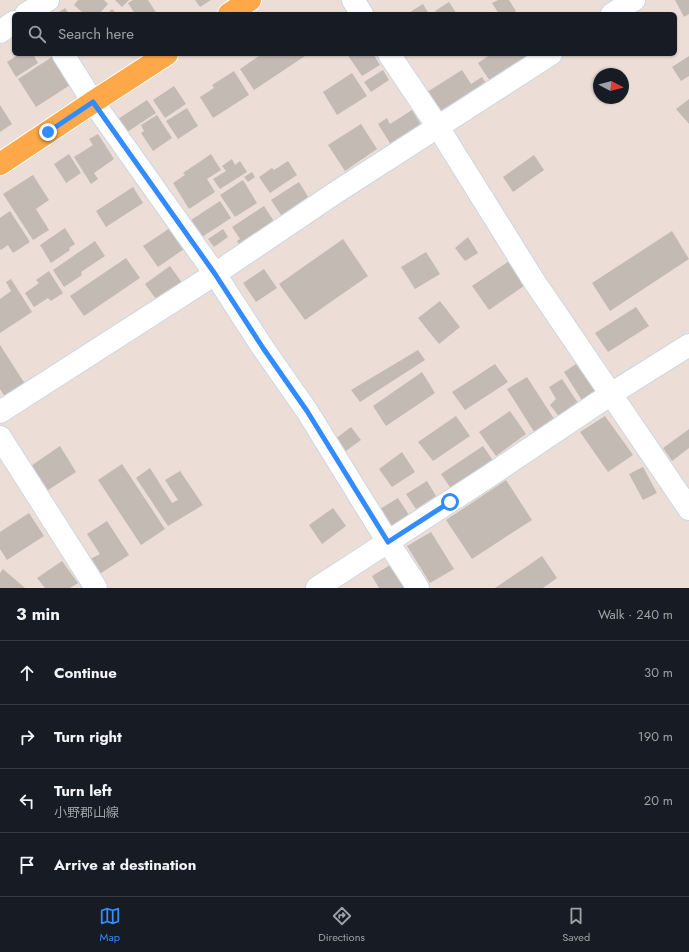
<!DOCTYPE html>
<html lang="en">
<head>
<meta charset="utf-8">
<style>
  :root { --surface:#171b24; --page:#242831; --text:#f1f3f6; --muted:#9ea1a6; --line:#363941; --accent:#328bff }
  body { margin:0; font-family:Jost,"Noto Sans JP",sans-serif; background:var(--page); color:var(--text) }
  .compass { position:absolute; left:593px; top:68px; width:36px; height:36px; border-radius:50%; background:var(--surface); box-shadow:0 1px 3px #0004; rotate:97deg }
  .stop { position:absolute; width:12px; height:12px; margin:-9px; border:3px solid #328bff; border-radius:50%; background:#fff }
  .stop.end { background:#328bff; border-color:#fff; box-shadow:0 1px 4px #0008 }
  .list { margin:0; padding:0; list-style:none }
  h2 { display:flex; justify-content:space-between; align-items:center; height:52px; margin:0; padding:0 16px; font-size:17px }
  h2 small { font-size:13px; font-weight:400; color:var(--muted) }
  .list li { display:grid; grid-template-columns:26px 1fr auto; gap:12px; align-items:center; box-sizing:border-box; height:64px; padding:0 16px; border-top:1px solid var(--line) }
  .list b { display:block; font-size:15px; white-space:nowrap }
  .list p { margin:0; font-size:13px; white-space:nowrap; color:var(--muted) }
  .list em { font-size:13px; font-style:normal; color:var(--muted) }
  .icon { flex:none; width:22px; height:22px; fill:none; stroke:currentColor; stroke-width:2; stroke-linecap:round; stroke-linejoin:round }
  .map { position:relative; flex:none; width:689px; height:588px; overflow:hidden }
  .search { position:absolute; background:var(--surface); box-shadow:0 1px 3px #0004; left:12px; right:12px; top:12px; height:44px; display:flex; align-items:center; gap:10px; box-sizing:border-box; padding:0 14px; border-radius:6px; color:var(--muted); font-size:15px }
  .sheet { height:308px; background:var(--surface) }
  nav { display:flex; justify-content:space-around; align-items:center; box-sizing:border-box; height:56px; border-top:1px solid var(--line); background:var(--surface); font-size:11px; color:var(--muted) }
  nav a { display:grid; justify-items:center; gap:2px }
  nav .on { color:var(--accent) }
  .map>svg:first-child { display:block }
  .building { fill:#c3bab4 }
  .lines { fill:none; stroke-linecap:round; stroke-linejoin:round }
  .minor-casing { stroke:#ccd6e3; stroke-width:24 }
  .major-casing { stroke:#fff; stroke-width:24 }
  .minor { stroke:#fff; stroke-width:22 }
  .major { stroke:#ffa84a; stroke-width:22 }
  .route { stroke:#328bff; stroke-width:5 }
</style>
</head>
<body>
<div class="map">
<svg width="689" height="588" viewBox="0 0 689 588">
  <rect width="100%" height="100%" fill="#ecded7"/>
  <g class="building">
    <polygon points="78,0 104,0 108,4 99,14 84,14 74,5"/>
    <polygon points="115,0 129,0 122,7"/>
    <polygon points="133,0 148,0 157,14 135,14 128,3"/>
    <polygon points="195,0 211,0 200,7"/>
    <polygon points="498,0 509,0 516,11 511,14 499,14 492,3"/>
    <polygon points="675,0 689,0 689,14 684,17"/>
    <polygon points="449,2 457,14 437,14 435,11"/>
    <polygon points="423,4 429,14 411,14 410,12"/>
    <polygon points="65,8 69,14 56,14"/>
    <polygon points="112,9 117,14 107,14"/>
    <polygon points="19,54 33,54 38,63 16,77 7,62"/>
    <polygon points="262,54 308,54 254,90 240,69"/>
    <polygon points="347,54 373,54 380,65 362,76"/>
    <polygon points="491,54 536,54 492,84 478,63"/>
    <polygon points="689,56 689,76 681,81 672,67"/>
    <polygon points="52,57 70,85 36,107 18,79"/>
    <polygon points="383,70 389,80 371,92 364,82"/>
    <polygon points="462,70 471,84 482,77 487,85 441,114 427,92"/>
    <polygon points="234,71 249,95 213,118 200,97 214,88 212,85"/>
    <polygon points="352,73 367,96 337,115 323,92"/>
    <polygon points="174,86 186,104 165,118 153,100"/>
    <polygon points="689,99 689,124 676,109"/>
    <polygon points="147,100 156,113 127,132 118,119"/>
    <polygon points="0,105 12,124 0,132"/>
    <polygon points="187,108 198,126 178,139 166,121"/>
    <polygon points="412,110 423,128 393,148 378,124 387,118 390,124"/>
    <polygon points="157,115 172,138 153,151 141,133 144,131 141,125"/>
    <polygon points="361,124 377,149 345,171 328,145"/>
    <polygon points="98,134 114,159 94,173 98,179 91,184 74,157 93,145 89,139"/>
    <polygon points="69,154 81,173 66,183 54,164"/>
    <polygon points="211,154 221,170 207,179 215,192 189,209 173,183 185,175 183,173"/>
    <polygon points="534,155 544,170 513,192 503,177"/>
    <polygon points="232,159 235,165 240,161 247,172 220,189 213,179 226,171 222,166"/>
    <polygon points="288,161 297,175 270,193 259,177 272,168 274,170"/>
    <polygon points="252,172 255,177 248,182 244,177"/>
    <polygon points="33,175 49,200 36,209 49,230 33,240 3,194"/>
    <polygon points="243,180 257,203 235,217 220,195"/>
    <polygon points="299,182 310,200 283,218 271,200"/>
    <polygon points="133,187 143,203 106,227 96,211"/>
    <polygon points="220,201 231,218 202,237 191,220"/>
    <polygon points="264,206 277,226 242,249 237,241 240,239 232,227"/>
    <polygon points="10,211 30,242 13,253 8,245 1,250 0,249 0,218"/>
    <polygon points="65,228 75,244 69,248 70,250 51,263 40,245"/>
    <polygon points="170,228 184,249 158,267 143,246"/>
    <polygon points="223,229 228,237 214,247 208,239"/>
    <polygon points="672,231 689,259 610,311 592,283"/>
    <polygon points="468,237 478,253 465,261 455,248"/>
    <polygon points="343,239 368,276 305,320 279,284"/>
    <polygon points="95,241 105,256 81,272 82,275 64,287 53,270"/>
    <polygon points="426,252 440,274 415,289 401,267"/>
    <polygon points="126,258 140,278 84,316 70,296"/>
    <polygon points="509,261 524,286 489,310 472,286"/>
    <polygon points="170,266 183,284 158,302 145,284"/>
    <polygon points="264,269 277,288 256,302 243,283"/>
    <polygon points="49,271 63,293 51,301 48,298 34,307 25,293 39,283 36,280"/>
    <polygon points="11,279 32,312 0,333 0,299 11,291 6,282"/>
    <polygon points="440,301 460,327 439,344 418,318"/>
    <polygon points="636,307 649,326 608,352 595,333"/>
    <polygon points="0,345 27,387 7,400 0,389"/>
    <polygon points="418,350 425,360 360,402 351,390"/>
    <polygon points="579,362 597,393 583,402 564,372"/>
    <polygon points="495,364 508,382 465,410 452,392"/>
    <polygon points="422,372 435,393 386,426 373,406"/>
    <polygon points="527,377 556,422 536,435 507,389"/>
    <polygon points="562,379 580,406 561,419 550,405 556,399 549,387"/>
    <polygon points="510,411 526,434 496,456 479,432"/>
    <polygon points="456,416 470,436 433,461 418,442"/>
    <polygon points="605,416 633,455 608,472 580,432"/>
    <polygon points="351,427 361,440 343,453 334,440"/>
    <polygon points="689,429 689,448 672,461 663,448"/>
    <polygon points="60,446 76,472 45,492 28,468"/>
    <polygon points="483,446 494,462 452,490 441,474"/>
    <polygon points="402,452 415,472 392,487 379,469"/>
    <polygon points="122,464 165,529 141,545 98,480"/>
    <polygon points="643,467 657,493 643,500 629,474"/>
    <polygon points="150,468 172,503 178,500 165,480 180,471 203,505 168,526 136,478"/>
    <polygon points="506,480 532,520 472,559 446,520"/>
    <polygon points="427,481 436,496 416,509 406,494"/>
    <polygon points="398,498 409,515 391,526 380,509"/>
    <polygon points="333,508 346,526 322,544 309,525"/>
    <polygon points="29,513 44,536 7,560 0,549 0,532"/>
    <polygon points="107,521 129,555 98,575 88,560 100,554 87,534"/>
    <polygon points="431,532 454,569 430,583 407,546"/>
    <polygon points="542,556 557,578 543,588 495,588"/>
    <polygon points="62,561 78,583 70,588 45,588 37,578"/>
    <polygon points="395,562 411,588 379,588 372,576"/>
    <polygon points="3,569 25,588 0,588 0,573"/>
  </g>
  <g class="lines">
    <defs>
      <g id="minor">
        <polyline points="353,0 362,14"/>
        <polyline points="26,14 48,0"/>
        <polyline points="612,14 634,0"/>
        <polyline points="0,32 14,22"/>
        <polyline points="63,54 93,102 215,274 263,348 307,411 388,542 418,588"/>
        <polyline points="389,54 438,127 534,281 689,509"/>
        <polyline points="0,412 215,274 335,193 551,54"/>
        <polyline points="0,437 96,588"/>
        <polyline points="317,588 489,476 611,394 689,345"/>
      </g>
      <g id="major">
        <polyline points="229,14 250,0"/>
        <polyline points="0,164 93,102 167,54"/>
      </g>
    </defs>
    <use href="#minor" class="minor-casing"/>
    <use href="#major" class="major-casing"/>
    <use href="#minor" class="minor"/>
    <use href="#major" class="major"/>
  </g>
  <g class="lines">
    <polyline class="route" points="48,132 93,102 215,274 263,348 307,411 388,542 450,502"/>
  </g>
</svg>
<svg class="compass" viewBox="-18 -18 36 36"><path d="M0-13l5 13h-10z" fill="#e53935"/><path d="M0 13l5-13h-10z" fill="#9ea1a6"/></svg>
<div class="stop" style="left:450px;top:502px"></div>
<div class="stop end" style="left:48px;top:132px"></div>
<div class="search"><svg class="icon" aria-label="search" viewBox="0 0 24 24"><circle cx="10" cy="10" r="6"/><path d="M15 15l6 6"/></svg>Search here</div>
</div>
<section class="sheet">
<h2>3 min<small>Walk · 240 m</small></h2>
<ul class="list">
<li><svg class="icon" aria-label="ahead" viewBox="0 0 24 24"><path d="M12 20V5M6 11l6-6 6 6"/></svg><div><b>Continue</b></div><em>30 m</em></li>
<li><svg class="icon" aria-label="right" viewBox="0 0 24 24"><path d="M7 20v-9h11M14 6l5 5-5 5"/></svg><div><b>Turn right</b></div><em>190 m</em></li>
<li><svg class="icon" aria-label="left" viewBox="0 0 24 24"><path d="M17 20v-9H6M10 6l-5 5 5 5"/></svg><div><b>Turn left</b><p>小野郡山線</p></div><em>20 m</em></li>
<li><svg class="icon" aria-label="arrive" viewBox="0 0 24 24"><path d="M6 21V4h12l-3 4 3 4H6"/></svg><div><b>Arrive at destination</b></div></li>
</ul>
</section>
<nav>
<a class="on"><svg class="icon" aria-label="map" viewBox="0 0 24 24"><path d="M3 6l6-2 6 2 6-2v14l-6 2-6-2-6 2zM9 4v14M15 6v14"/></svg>Map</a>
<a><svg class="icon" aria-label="directions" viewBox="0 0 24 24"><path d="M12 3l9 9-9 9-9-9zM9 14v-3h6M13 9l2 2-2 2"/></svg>Directions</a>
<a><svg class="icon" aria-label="saved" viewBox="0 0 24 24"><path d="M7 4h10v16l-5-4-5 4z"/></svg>Saved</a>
</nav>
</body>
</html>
